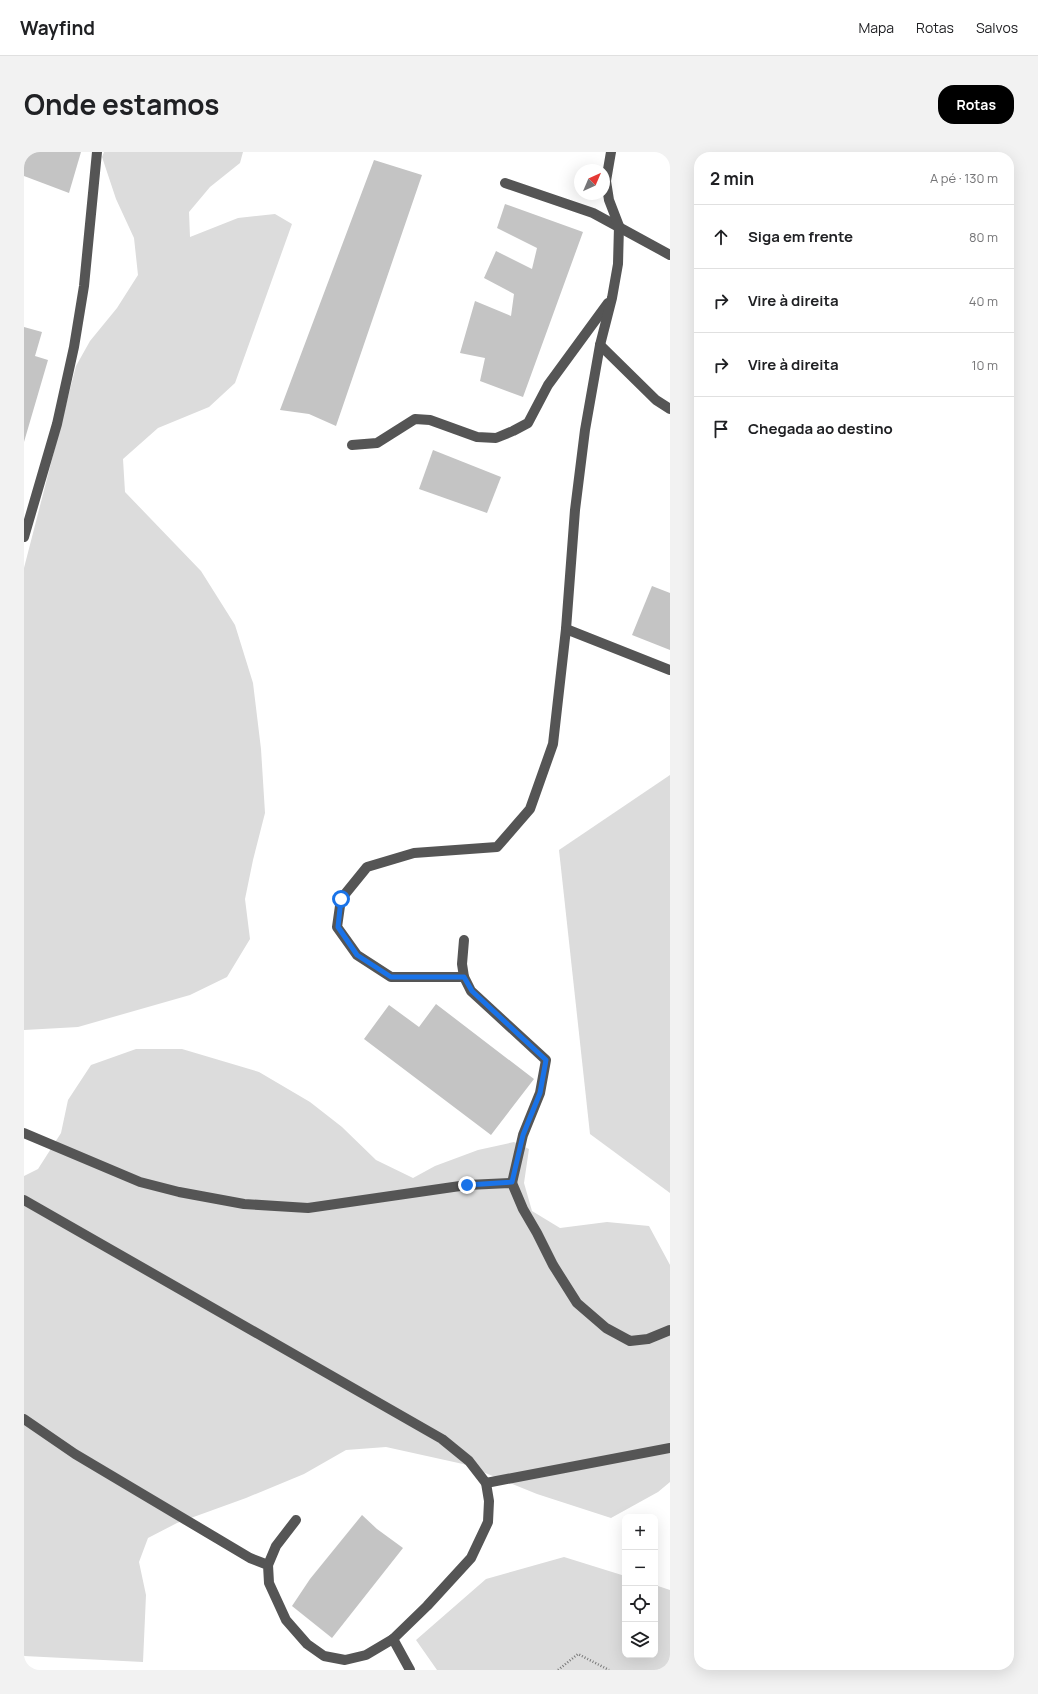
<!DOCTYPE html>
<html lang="pt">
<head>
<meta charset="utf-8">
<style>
  :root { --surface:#fff; --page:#f2f2f2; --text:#202124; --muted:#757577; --line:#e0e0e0; --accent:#000 }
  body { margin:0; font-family:Manrope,sans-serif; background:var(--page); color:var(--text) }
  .controls { position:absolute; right:12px; bottom:12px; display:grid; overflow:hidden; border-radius:8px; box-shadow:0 4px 16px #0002 }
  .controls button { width:36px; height:36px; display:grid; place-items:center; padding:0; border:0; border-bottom:1px solid var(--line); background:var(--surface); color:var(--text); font:20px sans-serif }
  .compass { position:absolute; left:550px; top:12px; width:36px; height:36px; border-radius:50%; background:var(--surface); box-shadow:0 4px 16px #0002; rotate:44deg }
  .stop { position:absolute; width:12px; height:12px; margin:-9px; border:3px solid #1a73e8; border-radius:50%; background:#fff }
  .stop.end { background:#1a73e8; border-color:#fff; box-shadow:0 1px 4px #0008 }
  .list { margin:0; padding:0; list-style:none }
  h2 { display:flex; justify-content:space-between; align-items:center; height:52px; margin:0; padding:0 16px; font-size:17px }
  h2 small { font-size:13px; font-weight:400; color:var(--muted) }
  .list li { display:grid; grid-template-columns:26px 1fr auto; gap:12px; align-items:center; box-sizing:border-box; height:64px; padding:0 16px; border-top:1px solid var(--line) }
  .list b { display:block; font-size:15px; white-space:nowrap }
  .list em { font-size:13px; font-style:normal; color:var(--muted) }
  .icon { flex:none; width:22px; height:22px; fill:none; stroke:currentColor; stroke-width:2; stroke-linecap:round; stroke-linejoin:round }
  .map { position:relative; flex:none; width:646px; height:1518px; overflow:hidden; border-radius:16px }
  header { display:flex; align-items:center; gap:24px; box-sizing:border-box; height:56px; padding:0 20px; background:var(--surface); border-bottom:1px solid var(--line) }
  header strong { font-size:19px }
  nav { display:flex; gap:22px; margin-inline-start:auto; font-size:14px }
  .intro { display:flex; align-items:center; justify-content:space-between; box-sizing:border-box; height:96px; padding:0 24px }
  h1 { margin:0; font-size:28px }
  .button { padding:10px 18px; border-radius:16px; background:var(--accent); color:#fff; font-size:14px; font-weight:700 }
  main { display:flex; gap:24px; padding:0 24px }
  aside { flex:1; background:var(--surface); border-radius:16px; box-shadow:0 4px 16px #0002 }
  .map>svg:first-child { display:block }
  .green { fill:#dcdcdc }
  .building { fill:#c4c4c4 }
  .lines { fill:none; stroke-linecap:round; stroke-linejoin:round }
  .path { stroke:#777; stroke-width:2.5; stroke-dasharray:1 2; stroke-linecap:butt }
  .minor { stroke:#555; stroke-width:10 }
  .route { stroke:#1a73e8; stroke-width:5 }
</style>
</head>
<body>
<header>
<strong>Wayfind</strong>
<nav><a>Mapa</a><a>Rotas</a><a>Salvos</a></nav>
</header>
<div class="intro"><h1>Onde estamos</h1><a class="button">Rotas</a></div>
<main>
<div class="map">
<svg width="646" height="1518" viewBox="0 0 646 1518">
  <rect width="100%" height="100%" fill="#fff"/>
  <g class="green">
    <polygon points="80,0 219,0 216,11 186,35 165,60 166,85 214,66 251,62 268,72 211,231 185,255 134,276 99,307 101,340 177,419 211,473 229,531 237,597 241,661 229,708 221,747 226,787 203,825 166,843 54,875 0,878 0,416 52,214 66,189 93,156 114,123 110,86 92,47 78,5"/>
    <polygon points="646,623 646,1041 566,982 535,698"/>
    <polygon points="112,897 158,897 235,920 286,950 318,975 352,1008 389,1026 411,1014 454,998 490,990 505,997 500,1031 508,1059 536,1076 583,1070 625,1074 646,1113 646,1330 634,1340 587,1366 513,1342 439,1312 362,1295 322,1298 280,1322 222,1346 153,1371 124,1386 115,1410 122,1443 119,1510 0,1504 0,1024 14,1017 37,981 44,948 67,913"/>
    <polygon points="540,1405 601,1424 601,1503 631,1503 631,1433 646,1438 646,1518 413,1518 392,1488 462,1427"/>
  </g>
  <g class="building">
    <polygon points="0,0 57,0 45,41 0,24"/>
    <polygon points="350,8 398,23 312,274 285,262 256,258"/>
    <polygon points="481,52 559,80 499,245 456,229 461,206 436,201 451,149 487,164 490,142 460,126 472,99 508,117 513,96 473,76"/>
    <polygon points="0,175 18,180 11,204 24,208 0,290"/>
    <polygon points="409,298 477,325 463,361 395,337"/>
    <polygon points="628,434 646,441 646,498 608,483"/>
    <polygon points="412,852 510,927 467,983 340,887 365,853 395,875"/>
    <polygon points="338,1363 353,1377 379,1396 308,1486 268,1454 286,1427"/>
  </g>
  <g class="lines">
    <polyline class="path" points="534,1518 554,1502 585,1518"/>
    <g class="minor">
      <polyline points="481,31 569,61 646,103"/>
      <polyline points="576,193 632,248 646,257"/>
      <polyline points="328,293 353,291 391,267 406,268 453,285 472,286 489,279 504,271 524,233 584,151"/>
      <polyline points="0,385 33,272 50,195 60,134 73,0"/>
      <polyline points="542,477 646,518"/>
      <polyline points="440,825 438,812 440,788"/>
      <polyline points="0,981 116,1030 155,1040 220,1052 284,1056 443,1033 488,1031 499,1057 513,1081 529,1113 553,1151 582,1176 606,1189 624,1187 646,1178"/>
      <polyline points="488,1031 499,983 516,941 522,908 447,839 440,825 367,825 333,803 313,775 317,747 343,715 390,701 473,695 506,657 529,592 542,477 551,358 561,278 576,193 588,146 594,112 595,74 585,48 582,29 587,0"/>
      <polyline points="0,1048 418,1287 445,1309 462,1331 465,1349 464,1370 447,1406 403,1454 369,1487 342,1503 321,1508 300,1504 283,1492 262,1468 245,1431 244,1413 226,1406 51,1302 0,1267"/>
      <polyline points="462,1331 646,1296"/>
      <polyline points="244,1413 252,1394 272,1368"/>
      <polyline points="369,1487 386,1518"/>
    </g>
  </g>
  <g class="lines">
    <polyline class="route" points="317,747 314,775 333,803 367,825 440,825 448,839 522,908 516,941 499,983 488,1030 443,1033"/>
  </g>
</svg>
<div class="controls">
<button>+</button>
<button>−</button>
<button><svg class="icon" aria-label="locate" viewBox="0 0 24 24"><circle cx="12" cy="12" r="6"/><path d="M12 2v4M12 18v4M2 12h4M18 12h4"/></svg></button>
<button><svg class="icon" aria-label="layers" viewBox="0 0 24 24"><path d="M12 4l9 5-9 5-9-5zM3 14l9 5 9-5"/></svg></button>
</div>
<svg class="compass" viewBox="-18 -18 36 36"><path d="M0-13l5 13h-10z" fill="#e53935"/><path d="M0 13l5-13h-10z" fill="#757577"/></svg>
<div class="stop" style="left:317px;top:747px"></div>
<div class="stop end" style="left:443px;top:1033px"></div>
</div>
<aside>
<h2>2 min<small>A pé · 130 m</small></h2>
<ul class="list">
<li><svg class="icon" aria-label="ahead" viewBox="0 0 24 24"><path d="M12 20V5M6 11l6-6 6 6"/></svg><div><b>Siga em frente</b></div><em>80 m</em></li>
<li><svg class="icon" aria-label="right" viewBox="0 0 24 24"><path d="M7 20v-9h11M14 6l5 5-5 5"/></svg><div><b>Vire à direita</b></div><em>40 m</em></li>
<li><svg class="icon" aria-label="right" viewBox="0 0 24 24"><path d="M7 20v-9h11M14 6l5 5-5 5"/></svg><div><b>Vire à direita</b></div><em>10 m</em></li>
<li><svg class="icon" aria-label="arrive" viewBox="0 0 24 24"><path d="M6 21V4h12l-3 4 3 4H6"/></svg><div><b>Chegada ao destino</b></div></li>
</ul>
</aside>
</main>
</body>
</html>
